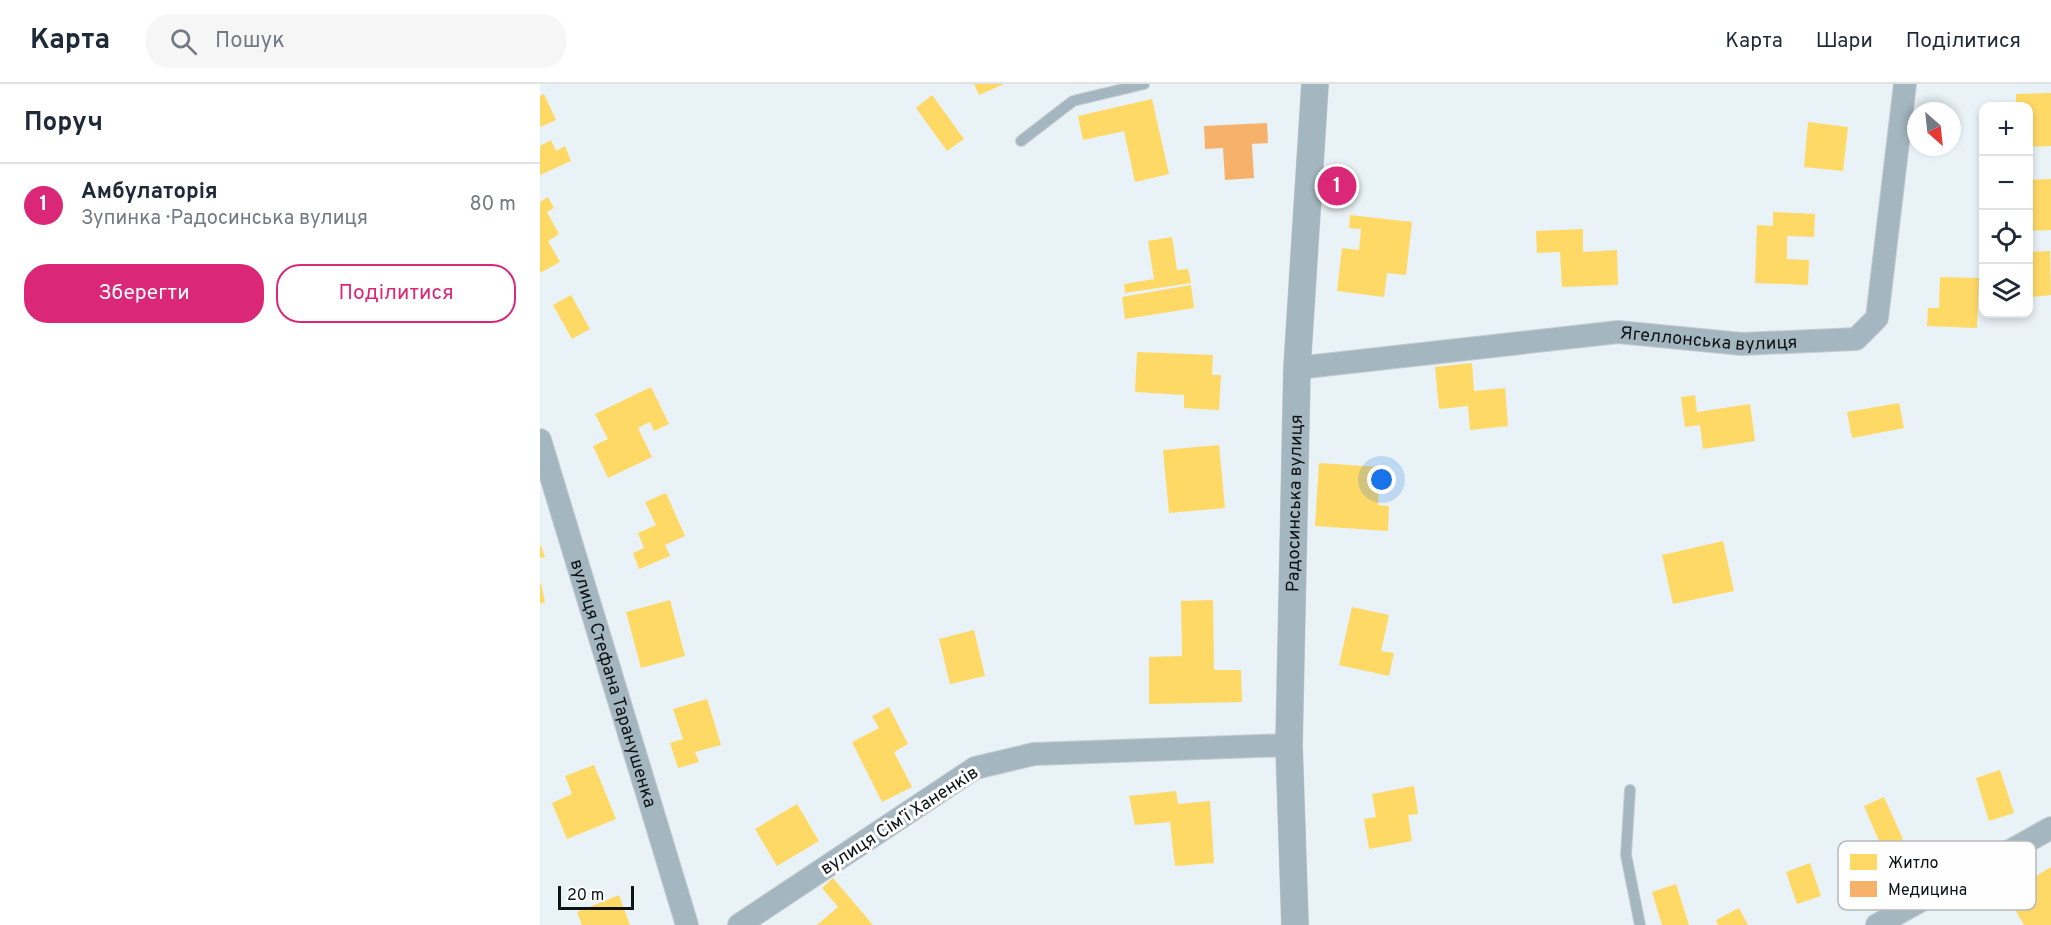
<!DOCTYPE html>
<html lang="uk">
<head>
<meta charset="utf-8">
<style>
  :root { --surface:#fff; --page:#f6f6f7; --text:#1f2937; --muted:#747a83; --line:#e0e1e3; --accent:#db2777 }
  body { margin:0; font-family:Overpass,sans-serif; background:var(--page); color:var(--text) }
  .controls { position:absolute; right:18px; top:18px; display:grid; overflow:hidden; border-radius:12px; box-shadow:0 3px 9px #0003 }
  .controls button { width:54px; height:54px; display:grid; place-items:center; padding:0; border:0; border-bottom:2px solid var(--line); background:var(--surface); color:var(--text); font:30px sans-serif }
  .compass { position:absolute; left:1367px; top:18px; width:54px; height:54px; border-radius:50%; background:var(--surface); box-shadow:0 3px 9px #0003; rotate:153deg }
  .scale { position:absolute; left:18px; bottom:15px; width:76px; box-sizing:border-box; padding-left:6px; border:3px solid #0e1315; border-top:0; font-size:16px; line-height:21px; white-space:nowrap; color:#0e1315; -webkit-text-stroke:4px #fefefe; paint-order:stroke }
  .you { position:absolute; left:842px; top:396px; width:21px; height:21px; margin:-15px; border:4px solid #fff; border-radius:50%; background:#1a73e8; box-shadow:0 0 0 9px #1a73e833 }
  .badge { display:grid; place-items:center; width:39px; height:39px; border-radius:50%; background:var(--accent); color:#fff; font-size:20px; font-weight:700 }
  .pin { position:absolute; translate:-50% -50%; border:3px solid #fff; box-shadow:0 2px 6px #0006 }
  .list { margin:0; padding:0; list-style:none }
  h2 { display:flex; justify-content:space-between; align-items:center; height:78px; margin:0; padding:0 24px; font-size:26px }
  h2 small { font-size:20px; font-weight:400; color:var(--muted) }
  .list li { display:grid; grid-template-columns:39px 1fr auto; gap:18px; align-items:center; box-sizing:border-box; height:84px; padding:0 24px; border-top:2px solid var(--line) }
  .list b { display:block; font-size:22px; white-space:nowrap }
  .list p { margin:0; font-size:20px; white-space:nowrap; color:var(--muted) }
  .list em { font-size:20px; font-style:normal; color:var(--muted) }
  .actions { display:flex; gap:12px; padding:18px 24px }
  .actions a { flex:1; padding:14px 0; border:2px solid var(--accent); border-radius:24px; text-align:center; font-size:21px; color:var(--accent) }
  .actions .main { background:var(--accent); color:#fff }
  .icon { flex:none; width:33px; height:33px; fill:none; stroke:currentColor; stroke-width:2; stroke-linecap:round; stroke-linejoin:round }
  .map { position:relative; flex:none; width:1511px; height:841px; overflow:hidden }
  header { display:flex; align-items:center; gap:36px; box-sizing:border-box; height:84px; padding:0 30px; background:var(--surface); border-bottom:2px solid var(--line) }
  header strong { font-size:28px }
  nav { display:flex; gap:33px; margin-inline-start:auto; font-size:21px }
  .search { width:420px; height:54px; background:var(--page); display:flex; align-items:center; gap:15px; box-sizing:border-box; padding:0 21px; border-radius:24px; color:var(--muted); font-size:22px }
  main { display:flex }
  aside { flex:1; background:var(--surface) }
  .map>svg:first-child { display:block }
  .homes { fill:#ffd966 }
  .health { fill:#f6b26b }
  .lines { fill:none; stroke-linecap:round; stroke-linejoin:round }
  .service-casing { stroke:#c7cdd1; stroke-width:12 }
  .minor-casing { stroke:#c7cdd1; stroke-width:24 }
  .tertiary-casing { stroke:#c7cdd1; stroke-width:28 }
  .service { stroke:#a4b6bf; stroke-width:10 }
  .minor { stroke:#a4b6bf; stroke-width:22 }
  .tertiary { stroke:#a4b6bf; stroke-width:27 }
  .labels { text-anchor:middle; stroke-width:6; stroke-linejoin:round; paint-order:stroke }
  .street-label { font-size:18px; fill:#0e1315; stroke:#fefefe }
  .key { fill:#fefefe; stroke:#b6b8b8; stroke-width:1.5 }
  .key-label { font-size:16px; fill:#0e1315 }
</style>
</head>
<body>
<header>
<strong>Карта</strong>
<div class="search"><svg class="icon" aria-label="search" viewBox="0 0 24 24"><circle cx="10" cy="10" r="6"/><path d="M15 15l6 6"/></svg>Пошук</div>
<nav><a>Карта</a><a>Шари</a><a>Поділитися</a></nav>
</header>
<main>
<aside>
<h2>Поруч<small></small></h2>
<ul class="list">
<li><span class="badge">1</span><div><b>Амбулаторія</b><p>Зупинка · Радосинська вулиця</p></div><em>80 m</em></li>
</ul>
<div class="actions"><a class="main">Зберегти</a><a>Поділитися</a></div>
</aside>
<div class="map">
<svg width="1511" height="841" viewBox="0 0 1511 841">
  <rect width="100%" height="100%" fill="#e9f2f6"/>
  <g class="homes">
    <polygon points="434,0 464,0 439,11"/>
    <polygon points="1511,9 1511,62 1488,63 1488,22 1476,22 1476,10"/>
    <polygon points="4,10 16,36 0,43 0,12"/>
    <polygon points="392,11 424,55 407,67 376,24"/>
    <polygon points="612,15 629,90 595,98 584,47 543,56 538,32"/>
    <polygon points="1268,38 1308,43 1303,87 1264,83"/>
    <polygon points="11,56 16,67 25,62 31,77 0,91 0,62"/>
    <polygon points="1511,95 1511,146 1488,147 1488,96"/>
    <polygon points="8,113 14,124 7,128 19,150 8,157 20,178 0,189 0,118"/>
    <polygon points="1233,128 1275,130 1274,153 1247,152 1247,175 1269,176 1268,201 1215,199 1217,141 1233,142"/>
    <polygon points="810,131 872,138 866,191 847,189 844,213 797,207 802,164 819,166 821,145 809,144"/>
    <polygon points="1043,145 1043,168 1077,166 1078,201 1022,203 1020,168 997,169 996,147"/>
    <polygon points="632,153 637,186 648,185 651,199 585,209 584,200 614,195 608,157"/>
    <polygon points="1510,167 1511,211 1492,213 1488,168"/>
    <polygon points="1400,193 1439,194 1437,244 1387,242 1388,224 1399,224"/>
    <polygon points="651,201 654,224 585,235 582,213"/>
    <polygon points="31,211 50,245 32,255 13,221"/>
    <polygon points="597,268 673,271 672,291 681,291 679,326 644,324 644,311 595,308"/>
    <polygon points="932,279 934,307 965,304 968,342 930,346 928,322 899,325 895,283"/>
    <polygon points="111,303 129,340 114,347 110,338 98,344 112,373 68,394 53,362 68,355 55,330"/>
    <polygon points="1155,311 1157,328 1210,320 1215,357 1163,365 1160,341 1145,343 1141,313"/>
    <polygon points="1359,319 1364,344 1312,354 1307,328"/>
    <polygon points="679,361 685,424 629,429 623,366"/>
    <polygon points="779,379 840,383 838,421 849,422 848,447 775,442"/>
    <polygon points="126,409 145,452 125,461 130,472 99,485 93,469 104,464 98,449 116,441 105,418"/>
    <polygon points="1183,457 1194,507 1133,520 1122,471"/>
    <polygon points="0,459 5,473 0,474"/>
    <polygon points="1,499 5,518 0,520 0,500"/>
    <polygon points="130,516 145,572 101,584 86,528"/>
    <polygon points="673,516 674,586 701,586 702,618 609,620 609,573 642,572 641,517"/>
    <polygon points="812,523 849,531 841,567 854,569 849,592 799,581"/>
    <polygon points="434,546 445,592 410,600 399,555"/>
    <polygon points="167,615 181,661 155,668 159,678 138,684 130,659 143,655 133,625"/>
    <polygon points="349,623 368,660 354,668 372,703 342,718 312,658 339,644 332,632"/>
    <polygon points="54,681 76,735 27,755 12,719 32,710 25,692"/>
    <polygon points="1460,686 1474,729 1449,737 1436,694"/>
    <polygon points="874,702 878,730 868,731 872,757 829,765 824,735 836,733 832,710"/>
    <polygon points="636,707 638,720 670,717 674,779 635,782 630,738 595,741 589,712"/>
    <polygon points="1344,713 1363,755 1342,764 1324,722"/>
    <polygon points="257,720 279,757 237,782 215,745"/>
    <polygon points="1270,779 1281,812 1257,820 1246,788"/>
    <polygon points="1511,783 1511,841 1484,841 1466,810"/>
    <polygon points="293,794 333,841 277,841 298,823 282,804"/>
    <polygon points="1136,800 1149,841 1122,841 1112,808"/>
    <polygon points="79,811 90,841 42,841 37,828"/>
    <polygon points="1199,824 1208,841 1178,841 1176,836"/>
  </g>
  <polygon class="health" points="727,39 728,59 712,60 714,94 685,96 683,64 665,65 664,42"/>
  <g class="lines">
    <defs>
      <g id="service">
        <polyline points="481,57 533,17 604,0"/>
        <polyline points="1090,706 1086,771 1100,841"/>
      </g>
      <g id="minor">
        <path id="s1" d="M757 284 1078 248 1202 260 1316 255 1337 234 1365 0"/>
        <path id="s2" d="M0 356 147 841"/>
        <polyline points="199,841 435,684 494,670 749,661"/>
        <polyline points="1337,841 1511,744"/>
      </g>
      <g id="tertiary">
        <path id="s3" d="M755 841 749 661 757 284 775 0"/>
      </g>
    </defs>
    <use href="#service" class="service-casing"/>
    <use href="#minor" class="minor-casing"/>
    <use href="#tertiary" class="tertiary-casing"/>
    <use href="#service" class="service"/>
    <use href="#minor" class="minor"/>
    <use href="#tertiary" class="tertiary"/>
  </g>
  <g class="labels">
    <g class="street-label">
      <text dy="6" stroke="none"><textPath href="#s1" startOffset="414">Ягеллонська вулиця</textPath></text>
      <text dy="6" stroke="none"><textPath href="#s3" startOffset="422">Радосинська вулиця</textPath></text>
      <text dy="6" stroke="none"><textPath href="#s2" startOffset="254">вулиця Стефана Таранушенка</textPath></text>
      <text transform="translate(359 736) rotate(-33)" y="6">вулиця Сімʼї Ханенків</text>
    </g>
  </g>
  <rect x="1298" y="757" width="198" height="69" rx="9" class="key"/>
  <rect x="1310" y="770" width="27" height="16" fill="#ffd966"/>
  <rect x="1310" y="797" width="27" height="16" fill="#f6b26b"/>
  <g class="key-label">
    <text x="1348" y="784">Житло</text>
    <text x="1348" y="811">Медицина</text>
  </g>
</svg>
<div class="controls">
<button>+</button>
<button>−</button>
<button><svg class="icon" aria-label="locate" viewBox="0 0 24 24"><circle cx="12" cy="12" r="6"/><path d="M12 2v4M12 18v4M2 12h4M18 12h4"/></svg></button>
<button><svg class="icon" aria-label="layers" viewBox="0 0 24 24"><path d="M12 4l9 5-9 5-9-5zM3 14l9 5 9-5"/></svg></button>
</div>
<svg class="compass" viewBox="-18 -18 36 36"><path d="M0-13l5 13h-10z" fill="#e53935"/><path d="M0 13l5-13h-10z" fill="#747a83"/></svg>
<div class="scale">20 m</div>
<div class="you"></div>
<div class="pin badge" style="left:797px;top:102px">1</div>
</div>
</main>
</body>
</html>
